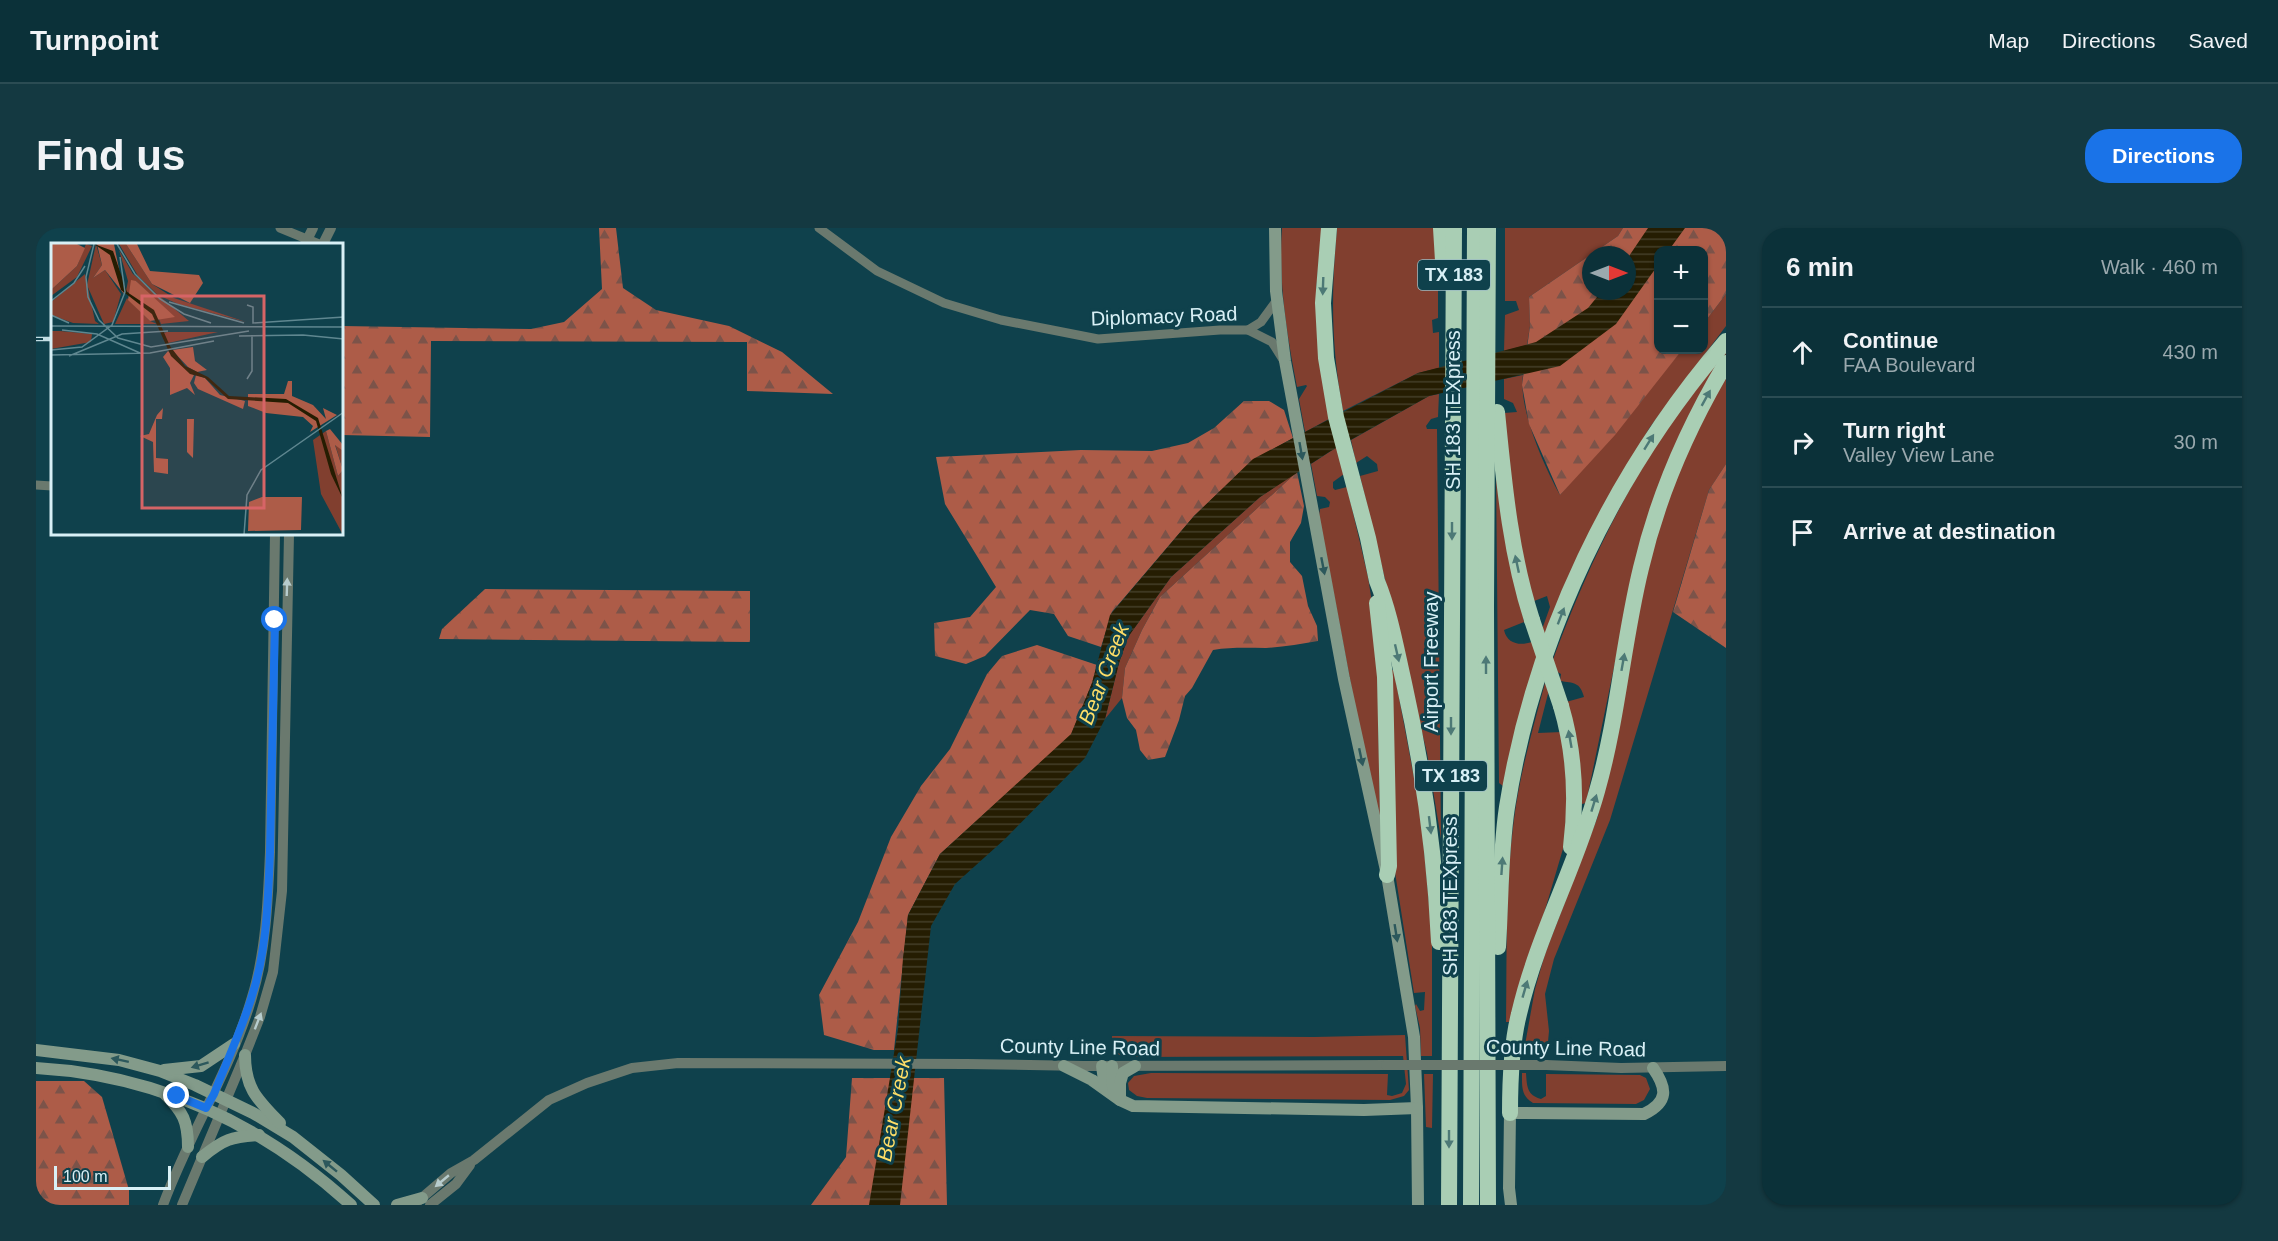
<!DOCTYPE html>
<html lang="en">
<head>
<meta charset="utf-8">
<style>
  :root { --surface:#0b3139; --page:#143941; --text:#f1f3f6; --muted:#9aa9ae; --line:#2b4c53; --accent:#1a73e8 }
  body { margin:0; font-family:Helvetica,sans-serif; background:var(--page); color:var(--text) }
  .controls { position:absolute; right:18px; top:18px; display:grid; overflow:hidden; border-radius:12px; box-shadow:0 2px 4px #0004 }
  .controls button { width:54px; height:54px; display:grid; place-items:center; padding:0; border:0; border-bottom:2px solid var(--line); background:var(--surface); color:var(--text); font:30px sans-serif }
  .compass { position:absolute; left:1546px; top:18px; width:54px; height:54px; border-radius:50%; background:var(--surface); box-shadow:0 2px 4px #0004; rotate:90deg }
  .scale { position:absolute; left:18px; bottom:15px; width:117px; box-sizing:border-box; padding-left:6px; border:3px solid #d8f0f6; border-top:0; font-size:16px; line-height:21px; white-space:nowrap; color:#d8f0f6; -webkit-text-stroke:4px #0f414c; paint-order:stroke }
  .stop { position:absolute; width:18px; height:18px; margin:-14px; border:4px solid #1a73e8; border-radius:50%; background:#fff }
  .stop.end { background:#1a73e8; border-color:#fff; box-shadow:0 2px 6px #0008 }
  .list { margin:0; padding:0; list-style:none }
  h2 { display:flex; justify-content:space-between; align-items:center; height:78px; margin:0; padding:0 24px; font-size:26px }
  h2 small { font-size:20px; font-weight:400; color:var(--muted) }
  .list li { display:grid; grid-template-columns:39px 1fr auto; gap:18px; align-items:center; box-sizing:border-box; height:90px; padding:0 24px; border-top:2px solid var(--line) }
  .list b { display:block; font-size:22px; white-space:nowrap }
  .list p { margin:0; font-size:20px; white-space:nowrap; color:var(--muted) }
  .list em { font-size:20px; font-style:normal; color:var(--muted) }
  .icon { flex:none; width:33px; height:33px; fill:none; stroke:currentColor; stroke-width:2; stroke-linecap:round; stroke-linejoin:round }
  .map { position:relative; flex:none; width:1690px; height:977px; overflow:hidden; border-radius:24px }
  header { display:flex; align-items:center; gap:36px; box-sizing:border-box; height:84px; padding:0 30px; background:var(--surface); border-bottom:2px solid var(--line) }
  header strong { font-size:28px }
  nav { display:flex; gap:33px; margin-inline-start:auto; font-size:21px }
  .intro { display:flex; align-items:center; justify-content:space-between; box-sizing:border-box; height:144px; padding:0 36px }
  h1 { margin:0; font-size:42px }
  .button { padding:15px 27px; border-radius:24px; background:var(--accent); color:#fff; font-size:21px; font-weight:700 }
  main { display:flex; gap:36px; padding:0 36px }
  aside { flex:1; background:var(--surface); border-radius:24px; box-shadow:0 2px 4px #0004 }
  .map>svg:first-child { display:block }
  .green { fill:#813f2f }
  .forest { fill:url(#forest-firs); fill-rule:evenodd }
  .water { fill:url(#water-rules) }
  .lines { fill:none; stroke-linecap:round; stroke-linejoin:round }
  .minor { stroke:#6a796e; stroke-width:9 }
  .tertiary { stroke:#6a796e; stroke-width:10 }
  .secondary { stroke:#839b8a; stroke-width:12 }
  .motorway { stroke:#a9ceb4; stroke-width:16 }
  .rail-casing { stroke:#c3dee4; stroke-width:4.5 }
  .rail { stroke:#0f414c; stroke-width:2; stroke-dasharray:7; stroke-linecap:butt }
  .tertiary-bridge { stroke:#6a796e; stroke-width:10 }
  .motorway-bridge { stroke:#a9ceb4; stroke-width:16 }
  .oneway { fill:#4d7976 }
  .oneway2 { fill:#2c585c }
  .oneway3 { fill:#b7cccd }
  .route { stroke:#1a73e8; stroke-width:8 }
  .labels { text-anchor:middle; stroke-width:6; stroke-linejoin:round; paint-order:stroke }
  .shield { fill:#0f414c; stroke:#9cbcc3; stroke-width:1.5 }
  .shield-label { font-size:18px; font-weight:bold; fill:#d8f0f6 }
  .street-label { font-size:20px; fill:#d8f0f6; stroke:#0f414c }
  .water-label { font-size:21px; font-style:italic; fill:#fddd67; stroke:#0f414c }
  .inset-road { fill:none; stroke:#5f8790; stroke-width:1.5 }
  .view { fill:#d76466; fill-opacity:0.15; stroke:#d76466; stroke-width:3 }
  .inset-edge { fill:none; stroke:#d8f0f6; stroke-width:3 }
</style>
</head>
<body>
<header>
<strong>Turnpoint</strong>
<nav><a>Map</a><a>Directions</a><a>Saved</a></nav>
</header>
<div class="intro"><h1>Find us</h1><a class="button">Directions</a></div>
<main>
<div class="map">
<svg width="1690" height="977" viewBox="0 0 1690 977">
  <defs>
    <pattern id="forest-firs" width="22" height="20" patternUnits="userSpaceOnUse" patternTransform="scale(1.5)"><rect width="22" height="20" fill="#ad5c48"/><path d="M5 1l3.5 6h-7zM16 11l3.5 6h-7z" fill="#7c5349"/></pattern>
    <pattern id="water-rules" width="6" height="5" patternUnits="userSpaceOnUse" patternTransform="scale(1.5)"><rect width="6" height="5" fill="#251d02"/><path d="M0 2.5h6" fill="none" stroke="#443e28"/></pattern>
  </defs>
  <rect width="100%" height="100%" fill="#0f414c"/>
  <g class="green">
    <path d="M1246 0H1286L1280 63 1293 191 1269 204 1263 171 1271 158 1270 157 1261 159C1251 107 1242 54 1246 0Z"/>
    <path d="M1301 0H1400L1402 35V90L1396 92 1397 105 1403 104V140L1382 145 1307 183C1295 117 1295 67 1301 0Z"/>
    <polygon points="1469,0 1587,0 1582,8 1493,69 1494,98 1491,117 1468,123 1469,87 1483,82 1480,73 1469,73"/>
    <path d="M1690 66V98L1614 199 1571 272 1507 415 1504 407 1514 379 1511 368 1493 375 1484 335 1468 185 1481 184 1477 175 1468 171V151L1487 147C1482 180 1508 238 1524 267L1646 122H1668V95Z"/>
    <path d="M1690 120V126L1670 159 1594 362 1550 575 1546 576 1530 474 1548 469C1544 454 1538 455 1524 453L1525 446 1518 442 1515 437C1542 363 1574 292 1615 225 1637 189 1665 155 1690 120Z"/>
    <polygon points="1690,148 1690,236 1673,262 1574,592 1518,731 1509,766 1513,803 1512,814 1500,816 1492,828 1487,828 1499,761 1509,726 1562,588 1581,503 1611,341 1625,289 1649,226"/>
    <polygon points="1403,166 1402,189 1395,191 1390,198 1391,201 1401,201 1405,611 1391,525 1324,248 1342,243 1341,236 1331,228 1320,235 1315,212 1393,168"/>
    <polygon points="1301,219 1308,246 1297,254 1297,260 1299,262 1311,259 1332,349 1341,407 1344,588 1339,583 1283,288 1284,281 1293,279 1294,274 1289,269 1281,268 1275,236"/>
    <path d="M1460 243 1488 394 1468 402C1471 416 1484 418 1496 414L1502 428 1467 558 1463 555Z"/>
    <polygon points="1261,244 1124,369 1106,402 1089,440 1086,470 1069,491 1083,435 1092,409 1135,349 1224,269"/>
    <polygon points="1355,441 1358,443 1385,587 1396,709 1396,828 1385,828 1384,800 1379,778 1380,776 1384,783 1388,782 1389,764 1378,765 1358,638"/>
    <path d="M1510 451 1514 458 1502 505 1526 504 1532 543 1529 614 1476 794H1470C1471 726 1469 658 1478 591 1484 544 1498 497 1510 451Z"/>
    <path d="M1369 807 1373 862 1368 868 1354 872 1111 870 1101 868 1093 862 1092 855 1098 848 1115 845 1352 846 1351 867 1356 868 1366 865 1370 856 1367 828 1090 829C1077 826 1077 821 1076 808L1278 809Z"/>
    <path d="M1486 845H1490C1491 859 1491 867 1505 871L1510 868V846L1604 847 1610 850 1614 861 1608 872 1600 876 1497 875C1485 868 1486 858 1486 845Z"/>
    <polygon points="1388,846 1397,846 1396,900 1390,899"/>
  </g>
  <g class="forest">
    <polygon points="563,0 580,0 587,60 620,82 693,98 746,124 797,166 711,163 711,114 395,113 394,209 306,207 306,98 495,101 528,94 566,61"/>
    <path d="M1587 0H1690V66L1668 95V22H1622V122H1646L1579 207 1524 267 1493 196 1486 157 1494 98 1493 69 1582 8ZM1555 27H1591V63H1555Z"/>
    <polygon points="1208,173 1233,173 1248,182 1257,210 1217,232 1158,288 1076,384 1065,419 1032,408 1018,386 994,382 949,428 930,436 899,428 898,395 934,389 960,359 909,276 900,229 1045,222 1116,223 1152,215 1178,200"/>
    <polygon points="1690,236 1690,420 1637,384 1673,262"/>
    <path d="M1261 244 1268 278 1265 295 1254 314V334L1266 348 1272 378 1281 398 1282 413C1265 416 1247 419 1230 420 1212 420 1195 419 1177 422L1156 460 1149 468 1143 492 1129 529 1112 532 1104 522 1100 502 1091 490 1086 470 1089 440 1106 402 1124 369Z"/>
    <polygon points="449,361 714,363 714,414 403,411 406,401"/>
    <polygon points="1001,417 1061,437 1056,455 1035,507 904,626 872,687 858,822 838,822 788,807 783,767 822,694 855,609 885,558 914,521 951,446 966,428"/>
    <polygon points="816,850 908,850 911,977 775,977 810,929"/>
    <polygon points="0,853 48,853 66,869 93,962 93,977 0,977"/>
  </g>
  <polygon class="water" points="1612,0 1649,0 1633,22 1622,22 1622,37 1580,96 1524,138 1393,168 1293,224 1224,269 1135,349 1092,409 1083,435 1069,491 1049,530 969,611 919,656 895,698 864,977 833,977 862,801 867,730 872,687 904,626 1035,506 1056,455 1074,387 1158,288 1217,231 1382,145 1500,114 1552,80 1566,63 1591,63 1591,31"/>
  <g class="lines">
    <g class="minor">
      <polyline points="244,0 283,16"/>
      <polyline points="783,0 841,43 908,75 965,92 1062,111 1184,102 1212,102 1236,114 1248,133"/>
      <polyline points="1212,102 1225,94 1241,72"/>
      <polyline points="0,257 16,258"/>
    </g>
    <g class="tertiary">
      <polyline points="269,16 277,0"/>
      <polyline points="287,16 295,0"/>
      <polyline points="1510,837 1585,840 1690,838"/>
      <polyline points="381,974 415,945 438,932 513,872 551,855 596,840 642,835 931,836 1048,838 1350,837"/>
      <path d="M127 977C153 906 195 842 216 769 230 723 232 672 234 624L239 306"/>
      <polyline points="146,977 209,827 224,789 237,744 246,663 253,306"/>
      <polyline points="394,977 420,956 434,937"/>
    </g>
    <g class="secondary">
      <polyline points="1239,0 1240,63 1249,133 1308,451 1351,647 1378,809 1381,880 1382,977"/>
      <polyline points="0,822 83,832 124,843 159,857 217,885 257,909 305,947 338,977"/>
      <path d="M209 827C209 861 222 872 244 895"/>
      <polyline points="1028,838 1056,852 1084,872 1097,878 1328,882 1381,880"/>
      <polyline points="1066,838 1069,860 1074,864"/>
      <polyline points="1076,838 1077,859 1079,867"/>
      <path d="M0 840C122 847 225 895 315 977"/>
      <polyline points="128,842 165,838 198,816"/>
      <path d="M129 866C147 884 152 893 152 919"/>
      <polyline points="1084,872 1084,855 1087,845 1099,838"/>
      <path d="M166 929C188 911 195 909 223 907"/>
      <polyline points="361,977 386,970"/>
      <path d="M1475 977 1473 960 1474 885 1608 886C1633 874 1631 860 1617 840"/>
    </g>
    <g class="motorway">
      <path d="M1293 0 1287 75 1290 130 1300 189 1332 310 1341 353C1354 385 1360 420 1368 455 1387 540 1399 626 1403 714"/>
      <polyline points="1405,0 1408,49"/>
      <path d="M1461 184C1468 254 1474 324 1496 392"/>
      <polyline points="1341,375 1349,449 1353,638 1351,647"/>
      <path d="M1525 478C1539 525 1541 571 1535 619"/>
      <path d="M1462 719C1465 672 1464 625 1471 579 1498 408 1578 243 1690 113"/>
      <path d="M1474 885C1474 852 1475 817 1483 786 1501 708 1540 639 1561 563 1582 490 1587 413 1605 340 1622 267 1652 199 1690 135"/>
      <polyline points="1413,977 1418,0"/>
      <polyline points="1435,977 1439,0"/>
      <polyline points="1452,977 1450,378 1452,0"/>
    </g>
    <defs>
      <polyline id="rail" points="0,111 16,111"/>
    </defs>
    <use href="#rail" class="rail-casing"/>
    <use href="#rail" class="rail"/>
    <polyline class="tertiary-bridge" points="1350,837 1510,837"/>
    <polyline class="motorway-bridge" points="1496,392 1525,478"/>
  </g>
  <defs><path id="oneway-solid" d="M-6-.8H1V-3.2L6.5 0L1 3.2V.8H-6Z" transform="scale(1.5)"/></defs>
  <g class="oneway">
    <use href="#oneway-solid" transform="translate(1287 58) rotate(92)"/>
    <use href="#oneway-solid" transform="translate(1670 170) rotate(-61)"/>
    <use href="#oneway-solid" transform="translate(1613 214) rotate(-58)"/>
    <use href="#oneway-solid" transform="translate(1416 303) rotate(90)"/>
    <use href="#oneway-solid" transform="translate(1481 336) rotate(-102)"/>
    <use href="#oneway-solid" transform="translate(1525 388) rotate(-69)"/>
    <use href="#oneway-solid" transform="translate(1361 425) rotate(77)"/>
    <use href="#oneway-solid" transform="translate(1587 434) rotate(-80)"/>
    <use href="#oneway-solid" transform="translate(1450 437) rotate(-90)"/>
    <use href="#oneway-solid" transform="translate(1415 498) rotate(90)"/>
    <use href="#oneway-solid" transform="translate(1534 511) rotate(-100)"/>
    <use href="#oneway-solid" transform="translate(1558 575) rotate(-73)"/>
    <use href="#oneway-solid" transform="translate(1394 597) rotate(83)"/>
    <use href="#oneway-solid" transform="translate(1466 638) rotate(-86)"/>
    <use href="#oneway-solid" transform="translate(1489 761) rotate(-74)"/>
    <use href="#oneway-solid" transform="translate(1413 911) rotate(90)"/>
  </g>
  <g class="oneway2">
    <use href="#oneway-solid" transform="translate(1265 223) rotate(80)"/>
    <use href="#oneway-solid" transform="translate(1287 338) rotate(79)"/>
    <use href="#oneway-solid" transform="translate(1325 529) rotate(78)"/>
    <use href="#oneway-solid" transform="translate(1360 705) rotate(81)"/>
    <use href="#oneway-solid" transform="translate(84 832) rotate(-168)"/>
    <use href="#oneway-solid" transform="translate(164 837) rotate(163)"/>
    <use href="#oneway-solid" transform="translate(294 938) rotate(-141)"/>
  </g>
  <g class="oneway3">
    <use href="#oneway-solid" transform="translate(251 359) rotate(-88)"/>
    <use href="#oneway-solid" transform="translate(222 793) rotate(-69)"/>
    <use href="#oneway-solid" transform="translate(406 953) rotate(140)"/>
  </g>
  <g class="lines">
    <path class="route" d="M141 868 170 880 178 866C190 835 205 803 215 771 231 724 232 672 234 624L239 392"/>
  </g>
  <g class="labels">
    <g class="shield">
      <rect x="1382" y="32" width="72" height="30" rx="4.5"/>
      <rect x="1379" y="533" width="72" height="30" rx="4.5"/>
    </g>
    <g class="shield-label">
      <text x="1418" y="53">TX 183</text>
      <text x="1415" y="554">TX 183</text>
    </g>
    <g class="street-label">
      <text transform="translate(1128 88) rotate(-2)" y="7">Diplomacy Road</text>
      <text transform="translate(1417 182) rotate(-90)" y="7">SH 183 TEXpress</text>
      <text transform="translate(1395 434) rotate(-90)" y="7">Airport Freeway</text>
      <text transform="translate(1414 668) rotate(-90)" y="7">SH 183 TEXpress</text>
      <text transform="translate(1044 819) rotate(1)" y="7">County Line Road</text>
      <text transform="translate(1530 820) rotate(1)" y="7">County Line Road</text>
    </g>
    <g class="water-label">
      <text transform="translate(1068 446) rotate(-69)" y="7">Bear Creek</text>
      <text transform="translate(858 881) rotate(-79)" y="7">Bear Creek</text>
    </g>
  </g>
  <g transform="translate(15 15)">
    <rect width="292" height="292" fill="#0f414c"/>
    <path d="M35 1 41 3 26 34 0 53V47L26 23ZM45 1 51 22 42 35 54 27 70 51 62 79 53 81 36 42ZM68 1H75L101 41 123 55 195 79 127 61 107 52 87 33ZM68 7 82 31 138 78 110 81 99 53 85 38 78 50 75 48 77 38ZM34 31 44 78 48 81 22 80 0 72V59ZM76 55 99 78 106 81H64ZM0 88H9L41 91 40 99 0 106ZM116 89H167L117 100 112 90ZM275 188 287 233 292 227 284 201 292 208V292L270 251 262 197Z" fill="#813f2f"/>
    <path d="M0 1H26L34 5 26 23 0 47ZM46 1H63L73 51 54 27 42 35 51 22ZM75 1H86L99 28 148 32 152 40 139 60 101 41ZM80 37 85 38 124 74 99 78 77 57ZM142 104 144 118 156 127 146 129 137 124 121 107ZM117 108 143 132 139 140 144 152 136 145 119 152V125L112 114ZM145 132 154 135 169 152 194 158 192 166 147 146 143 140ZM237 138H241V153L262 162 275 176 272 165 286 172 259 189 262 183 252 174 215 170 197 163V151H233ZM112 165 111 176H105V215L117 216V231L103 229 102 199 89 193 98 191 106 172ZM136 176H143L142 215 136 209ZM279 186 292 202V208L284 202 292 227 287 233 275 188ZM211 254H251L250 287 197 288 198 259Z" fill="#ad5c48"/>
    <path d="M43 1 62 8 76 49 103 67 119 103 134 123 157 134 178 153 235 156 267 175 292 256 280 231 265 178 237 160 177 156 154 135 139 131 120 113 101 71 70 47 59 12Z" fill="#251d02"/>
    <path class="inset-road" d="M43 1 35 34 37 54 48 77 67 95 100 104 198 88M66 1 84 31 109 56 133 71 160 80M0 58 23 40 34 23M118 59 193 80M196 62 202 64V80L293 74M0 72 18 80M0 83 293 84M11 87 46 91 89 110M188 93 252 92 293 96M0 107 31 104 61 82 74 49 69 14M0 112 99 110 163 98M18 113 71 91 117 88M196 136 201 128V92M193 292 196 252 210 227 293 169"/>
    <path class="view" d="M91 53H213V265H91Z"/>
    <rect width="292" height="292" class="inset-edge"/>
  </g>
</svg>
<div class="controls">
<button>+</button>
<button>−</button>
</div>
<svg class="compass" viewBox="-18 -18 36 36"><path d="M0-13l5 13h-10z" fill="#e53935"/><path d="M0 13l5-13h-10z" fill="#9aa9ae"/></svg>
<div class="scale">100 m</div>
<div class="stop" style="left:239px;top:392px"></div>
<div class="stop end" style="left:141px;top:868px"></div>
</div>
<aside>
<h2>6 min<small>Walk · 460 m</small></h2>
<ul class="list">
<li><svg class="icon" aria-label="ahead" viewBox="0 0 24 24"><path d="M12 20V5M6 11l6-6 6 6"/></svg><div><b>Continue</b><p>FAA Boulevard</p></div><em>430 m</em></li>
<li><svg class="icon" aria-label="right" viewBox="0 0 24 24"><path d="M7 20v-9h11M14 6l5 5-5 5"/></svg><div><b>Turn right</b><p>Valley View Lane</p></div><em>30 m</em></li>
<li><svg class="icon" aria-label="arrive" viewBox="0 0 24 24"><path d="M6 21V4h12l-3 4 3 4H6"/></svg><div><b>Arrive at destination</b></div></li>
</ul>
</aside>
</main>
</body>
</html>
